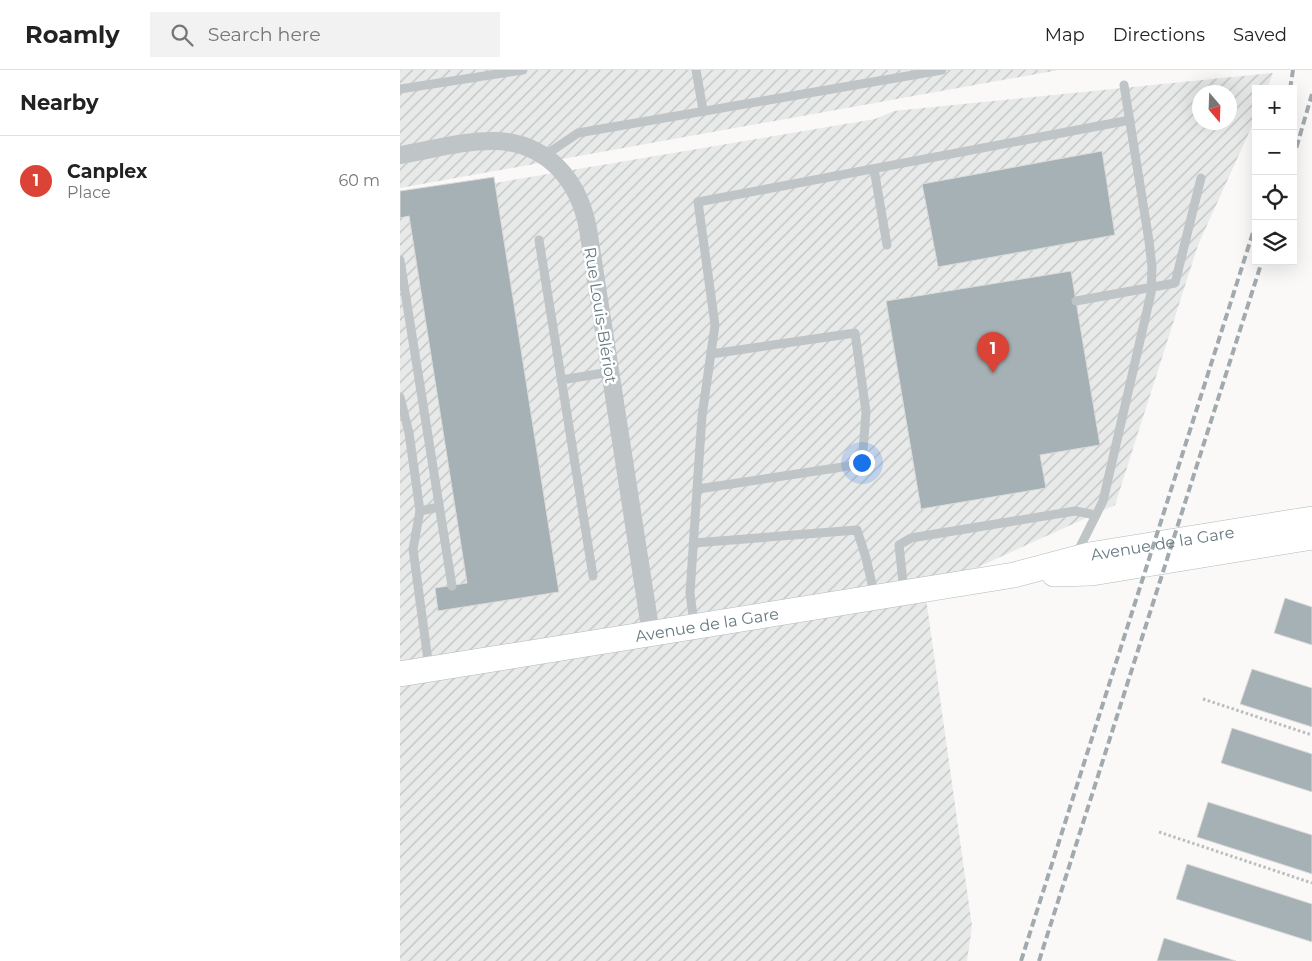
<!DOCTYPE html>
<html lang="en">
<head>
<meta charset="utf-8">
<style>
  :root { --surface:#fff; --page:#f2f2f2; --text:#222; --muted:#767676; --line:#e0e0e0; --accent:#db4337 }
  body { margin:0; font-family:Montserrat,sans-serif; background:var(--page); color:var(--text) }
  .controls { position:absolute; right:15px; top:15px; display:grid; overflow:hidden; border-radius:0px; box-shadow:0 5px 20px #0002 }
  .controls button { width:45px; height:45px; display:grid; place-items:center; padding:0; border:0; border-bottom:1px solid var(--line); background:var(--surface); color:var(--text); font:25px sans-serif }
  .compass { position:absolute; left:792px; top:15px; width:45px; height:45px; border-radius:50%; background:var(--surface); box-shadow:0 5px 20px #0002; rotate:161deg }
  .you { position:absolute; left:461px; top:392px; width:18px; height:18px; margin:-12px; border:4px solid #fff; border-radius:50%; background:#1a73e8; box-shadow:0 0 0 8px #1a73e833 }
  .badge { display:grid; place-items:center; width:32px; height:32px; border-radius:50%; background:var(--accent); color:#fff; font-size:16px; font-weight:700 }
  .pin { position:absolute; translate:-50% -41px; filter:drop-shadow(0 1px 2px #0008) }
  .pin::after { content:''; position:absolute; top:26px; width:18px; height:15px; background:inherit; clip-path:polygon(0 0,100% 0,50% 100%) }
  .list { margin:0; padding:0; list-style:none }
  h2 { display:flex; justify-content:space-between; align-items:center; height:65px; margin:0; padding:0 20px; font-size:21px }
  h2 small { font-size:16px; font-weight:400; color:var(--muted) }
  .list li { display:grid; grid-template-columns:32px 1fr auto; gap:15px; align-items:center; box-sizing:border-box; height:90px; padding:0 20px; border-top:1px solid var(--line) }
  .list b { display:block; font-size:19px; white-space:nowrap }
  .list p { margin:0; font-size:16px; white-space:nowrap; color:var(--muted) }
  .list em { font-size:16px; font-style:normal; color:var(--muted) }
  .icon { flex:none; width:28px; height:28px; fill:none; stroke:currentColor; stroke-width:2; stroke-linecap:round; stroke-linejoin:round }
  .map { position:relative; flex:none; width:912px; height:891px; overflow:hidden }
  header { display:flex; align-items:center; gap:30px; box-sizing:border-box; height:70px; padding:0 25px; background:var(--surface); border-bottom:1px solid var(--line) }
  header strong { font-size:24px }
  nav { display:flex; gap:28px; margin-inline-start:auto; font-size:18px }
  .search { width:350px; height:45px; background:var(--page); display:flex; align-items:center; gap:12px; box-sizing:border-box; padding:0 18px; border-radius:0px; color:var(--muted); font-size:19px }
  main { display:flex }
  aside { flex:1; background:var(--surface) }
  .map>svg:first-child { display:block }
  .industrial { fill:url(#industrial-furrows); fill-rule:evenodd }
  .building { fill:#a6b1b5; stroke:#dcdbda }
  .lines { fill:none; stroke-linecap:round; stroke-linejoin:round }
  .secondary-casing { stroke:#b1b9bc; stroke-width:26 }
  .path { stroke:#babec0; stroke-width:3; stroke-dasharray:2.5 2.5; stroke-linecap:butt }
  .lane { stroke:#bfc5c7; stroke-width:9 }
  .street { stroke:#bfc5c7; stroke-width:18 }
  .secondary { stroke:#fff; stroke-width:25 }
  .rail { stroke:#a1aaae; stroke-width:4; stroke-dasharray:8 4; stroke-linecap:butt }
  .labels { text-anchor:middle; stroke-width:5; stroke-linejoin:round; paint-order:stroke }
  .street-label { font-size:16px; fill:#667a81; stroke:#fff }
</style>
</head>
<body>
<header>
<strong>Roamly</strong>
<div class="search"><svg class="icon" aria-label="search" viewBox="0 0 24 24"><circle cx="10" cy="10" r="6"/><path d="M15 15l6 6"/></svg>Search here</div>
<nav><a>Map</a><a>Directions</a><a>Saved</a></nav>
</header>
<main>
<aside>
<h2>Nearby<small></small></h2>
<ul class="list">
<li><span class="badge">1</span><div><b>Canplex</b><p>Place</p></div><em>60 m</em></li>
</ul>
</aside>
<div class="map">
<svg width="912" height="891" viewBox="0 0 912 891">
  <defs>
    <pattern id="industrial-furrows" width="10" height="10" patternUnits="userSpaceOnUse" patternTransform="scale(1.25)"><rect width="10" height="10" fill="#e8e9e9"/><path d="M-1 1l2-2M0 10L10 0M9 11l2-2" fill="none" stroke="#c0c2c2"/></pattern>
  </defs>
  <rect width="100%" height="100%" fill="#faf9f8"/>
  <g class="industrial">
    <polygon points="0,0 659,0 0,118"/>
    <path d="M873 3 867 19H856V47L798 175 715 435 525 521 572 856 567 891H0V129L475 49 494 41ZM799 22H829V52H799Z"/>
  </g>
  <g class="building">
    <polygon points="702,81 715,165 538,197 522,114"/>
    <polygon points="94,107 159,522 38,541 35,518 67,513 9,146 0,148 0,121"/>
    <polygon points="671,201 700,375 640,385 646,418 521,439 486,231"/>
    <polygon points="885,528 912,537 912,575 874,563"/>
    <polygon points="852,599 912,618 912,657 840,634"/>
    <polygon points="832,658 912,684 912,722 821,693"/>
    <polygon points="808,732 912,765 912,804 797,767"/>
    <polygon points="787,794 912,834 912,872 776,829"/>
    <polygon points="764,868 836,891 757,891"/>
  </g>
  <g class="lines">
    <defs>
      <g id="secondary">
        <polyline points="654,504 692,503 912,467"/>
        <path id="s1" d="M0 604 614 505 689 485 912 449"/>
      </g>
    </defs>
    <use href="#secondary" class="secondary-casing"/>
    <g class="path">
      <polyline points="803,629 912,665"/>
      <polyline points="759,762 912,813"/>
    </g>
    <g class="lane">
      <polyline points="296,0 303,40"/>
      <polyline points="0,19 123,0"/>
      <polyline points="144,86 178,63 542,0"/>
      <polyline points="474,99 487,175"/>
      <polyline points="139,170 193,506"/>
      <polyline points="0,190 52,516"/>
      <polyline points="676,231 775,213 801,108"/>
      <polyline points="161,310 210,302"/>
      <polyline points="0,327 9,363 20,441 13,479 29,598"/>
      <polyline points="298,419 462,394 466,342 455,263 311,284"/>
      <polyline points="20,441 39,437"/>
      <polyline points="294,473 457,460 466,488 475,527"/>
      <polyline points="676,485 703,431 751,223 752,197 749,171 724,15"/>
      <polyline points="504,522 499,475 511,468 675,441 696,445"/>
      <polyline points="294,554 290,523 302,346 315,255 298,132 730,50"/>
    </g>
    <path class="street" d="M0 85C31 80 64 70 96 71 148 73 179 111 188 159L251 564"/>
    <use href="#secondary" class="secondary"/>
    <g class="rail">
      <polyline points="890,19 893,0"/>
      <polyline points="893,89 912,24"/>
      <polyline points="621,891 856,153"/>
      <polyline points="639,891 862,191"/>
    </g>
  </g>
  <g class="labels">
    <g class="street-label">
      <text transform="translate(201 245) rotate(81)" y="6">Rue Louis-Blériot</text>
      <text dy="6" stroke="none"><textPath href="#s1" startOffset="774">Avenue de la Gare</textPath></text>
      <text dy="6" stroke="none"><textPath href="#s1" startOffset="311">Avenue de la Gare</textPath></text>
    </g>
  </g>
</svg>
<div class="controls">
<button>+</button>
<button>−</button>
<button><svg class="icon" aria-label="locate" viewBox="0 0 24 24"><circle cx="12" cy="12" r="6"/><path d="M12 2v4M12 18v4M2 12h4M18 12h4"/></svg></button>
<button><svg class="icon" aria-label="layers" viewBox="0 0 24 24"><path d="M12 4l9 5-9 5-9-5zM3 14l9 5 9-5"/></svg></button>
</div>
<svg class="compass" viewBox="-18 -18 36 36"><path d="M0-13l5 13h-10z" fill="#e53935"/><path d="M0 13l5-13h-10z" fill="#767676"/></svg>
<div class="you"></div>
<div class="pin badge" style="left:593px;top:303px">1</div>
</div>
</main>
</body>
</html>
